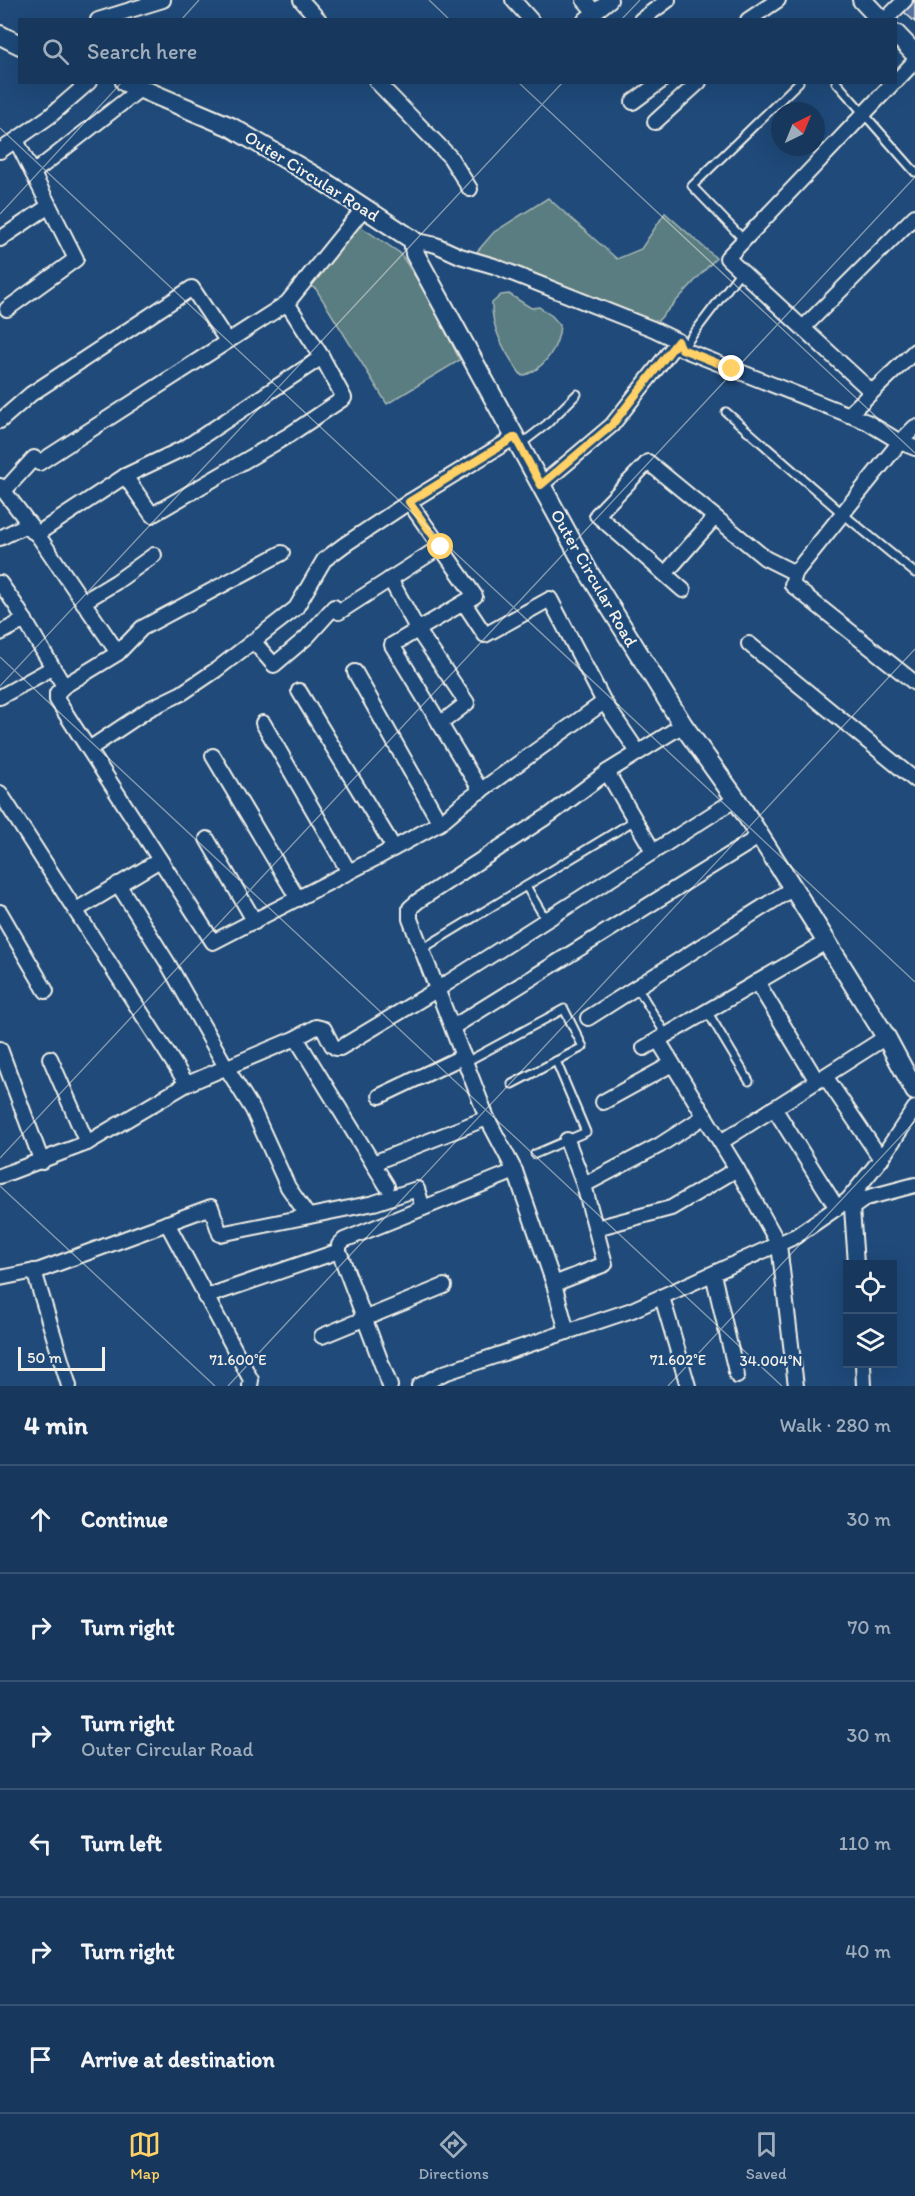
<!DOCTYPE html>
<html lang="en">
<head>
<meta charset="utf-8">
<style>
  :root { --surface:#17385c; --page:#244365; --text:#f1f3f6; --muted:#9eacbb; --line:#365272; --accent:#ffd166 }
  body { margin:0; font-family:Itim,sans-serif; background:var(--page); color:var(--text) }
  .controls { position:absolute; right:18px; bottom:18px; display:grid; overflow:hidden; border-radius:0px; box-shadow:0 6px 24px #0002 }
  .controls button { width:54px; height:54px; display:grid; place-items:center; padding:0; border:0; border-bottom:2px solid var(--line); background:var(--surface); color:var(--text); font:30px sans-serif }
  .compass { position:absolute; left:771px; top:102px; width:54px; height:54px; border-radius:50%; background:var(--surface); box-shadow:0 6px 24px #0002; rotate:43deg }
  .scale { position:absolute; left:18px; bottom:15px; width:87px; box-sizing:border-box; padding-left:6px; border:3px solid #f4f1e8; border-top:0; font-size:16px; line-height:21px; white-space:nowrap; color:#f4f1e8; -webkit-text-stroke:4px #1f4a7a; paint-order:stroke }
  .stop { position:absolute; width:18px; height:18px; margin:-14px; border:4px solid #ffd166; border-radius:50%; background:#fff }
  .stop.end { background:#ffd166; border-color:#fff; box-shadow:0 2px 6px #0008 }
  .list { margin:0; padding:0; list-style:none }
  h2 { display:flex; justify-content:space-between; align-items:center; height:78px; margin:0; padding:0 24px; font-size:26px }
  h2 small { font-size:20px; font-weight:400; color:var(--muted) }
  .list li { display:grid; grid-template-columns:39px 1fr auto; gap:18px; align-items:center; box-sizing:border-box; height:108px; padding:0 24px; border-top:2px solid var(--line) }
  .list b { display:block; font-size:22px; white-space:nowrap }
  .list p { margin:0; font-size:20px; white-space:nowrap; color:var(--muted) }
  .list em { font-size:20px; font-style:normal; color:var(--muted) }
  .icon { flex:none; width:33px; height:33px; fill:none; stroke:currentColor; stroke-width:2; stroke-linecap:round; stroke-linejoin:round }
  .map { position:relative; flex:none; width:915px; height:1386px; overflow:hidden }
  .search { position:absolute; background:var(--surface); box-shadow:0 6px 24px #0002; left:18px; right:18px; top:18px; height:66px; display:flex; align-items:center; gap:15px; box-sizing:border-box; padding:0 21px; border-radius:0px; color:var(--muted); font-size:22px }
  .sheet { height:726px; background:var(--surface) }
  nav { display:flex; justify-content:space-around; align-items:center; box-sizing:border-box; height:84px; border-top:2px solid var(--line); background:var(--surface); font-size:16px; color:var(--muted) }
  nav a { display:grid; justify-items:center; gap:3px }
  nav .on { color:var(--accent) }
  .map>svg:first-child { display:block }
  .green { fill:#5a7d81; stroke:#a7b7b4; stroke-width:1.5 }
  .building { fill:#526d9d; stroke:#f4f1e8; stroke-width:1.5 }
  .lines { fill:none; stroke-linecap:round; stroke-linejoin:round }
  .lane-casing { stroke:#f4f1e8; stroke-width:11 }
  .street-casing { stroke:#f4f1e8; stroke-width:18 }
  .secondary-casing { stroke:#f4f1e8; stroke-width:22 }
  .lane { stroke:#1f4a7a; stroke-width:7 }
  .street { stroke:#1f4a7a; stroke-width:14 }
  .secondary { stroke:#1f4a7a; stroke-width:18 }
  .route { stroke:#ffd166; stroke-width:8 }
  .ticks { fill:none; stroke:#f4f1e8; stroke-width:1.5; stroke-opacity:0.45 }
  .labels { text-anchor:middle; stroke-width:4.5; stroke-linejoin:round; paint-order:stroke }
  .street-label { font-size:18px; fill:#f4f1e8; stroke:#1f4a7a }
  .ticks-label { font-size:15px; text-anchor:middle; fill:#f4f1e8; stroke:#1f4a7a; stroke-width:4.5; stroke-linejoin:round; paint-order:stroke }
</style>
</head>
<body>
<div class="map">
<svg width="915" height="1386" viewBox="0 0 915 1386">
  <rect width="100%" height="100%" fill="#1f4a7a"/>
  <filter id="ink" filterUnits="userSpaceOnUse"><feTurbulence type="fractalNoise" baseFrequency=".0167" numOctaves="2"/><feDisplacementMap in="SourceGraphic" scale="12" xChannelSelector="R" yChannelSelector="G"/><feConvolveMatrix kernelMatrix="1 2 1 2 8 2 1 2 1" color-interpolation-filters="sRGB"/></filter>
  <g filter="url(#ink)">
    <g class="green">
      <polygon points="548,198 617,259 641,249 665,213 716,258 654,325 475,254 494,232"/>
      <polygon points="355,223 400,253 426,293 460,360 387,404 316,289 304,283"/>
      <path d="M509 294 531 308 539 307 552 316 560 325C559 347 544 370 522 376 506 355 491 330 492 303L501 295Z"/>
    </g>
    <polygon class="building" points="915,0 915,22 904,12"/>
    <g class="lines">
      <defs>
        <g id="lane">
          <polyline points="836,82 915,172"/>
          <polyline points="743,239 692,186 799,82"/>
          <polyline points="682,349 741,271"/>
          <polyline points="726,412 843,514 915,573"/>
          <polyline points="521,444 547,424 577,394"/>
          <polyline points="526,886 546,920"/>
          <polyline points="422,949 635,820"/>
          <polyline points="637,987 666,1035"/>
          <polyline points="707,1011 749,1081"/>
          <polyline points="466,1062 564,1009 583,1047 512,1084"/>
          <polyline points="535,1154 586,1132 556,1061"/>
        </g>
        <g id="street">
          <polyline points="301,0 319,20"/>
          <polyline points="513,0 531,20"/>
          <polyline points="584,0 595,12"/>
          <polyline points="98,20 163,0"/>
          <polyline points="585,20 610,0"/>
          <polyline points="641,20 668,0"/>
          <polyline points="748,20 778,0"/>
          <polyline points="885,20 905,0"/>
          <polyline points="896,81 915,61"/>
          <polyline points="377,82 450,157 470,189"/>
          <polyline points="633,102 660,82"/>
          <polyline points="655,122 699,82"/>
          <polyline points="0,151 50,116 89,82"/>
          <polyline points="33,173 140,89"/>
          <polyline points="0,239 49,206"/>
          <polyline points="413,240 436,245 460,256 494,266 653,329 678,341 682,349 867,422 900,442 915,448"/>
          <polyline points="7,309 76,259 16,140"/>
          <polyline points="803,328 915,216"/>
          <polyline points="872,392 727,258 894,82"/>
          <polyline points="848,415 915,351"/>
          <polyline points="0,421 31,394 192,288 227,341"/>
          <polyline points="915,427 900,442 795,573 792,585 915,683"/>
          <polyline points="125,476 152,515 289,435 344,398 322,357 287,303"/>
          <polyline points="541,485 612,425 678,341"/>
          <polyline points="0,486 37,534 118,653 64,686 57,693 57,700 213,942 378,857 440,823 462,804 604,702"/>
          <polyline points="4,491 34,458 39,463 287,303 364,208"/>
          <polyline points="0,538 24,526 37,534 125,476 186,447 322,357"/>
          <polyline points="665,574 715,517"/>
          <polyline points="390,579 419,632 467,703 440,724"/>
          <polyline points="0,583 15,604 64,686"/>
          <polyline points="683,590 597,515 648,462 765,558 795,573"/>
          <polyline points="83,602 116,582 154,555"/>
          <polyline points="464,603 485,635 550,599 604,702 638,752"/>
          <polyline points="0,633 25,620"/>
          <polyline points="253,641 274,665 307,637 334,607 339,612 440,547"/>
          <polyline points="749,644 915,780"/>
          <polyline points="118,653 142,628 282,553"/>
          <polyline points="355,672 440,823"/>
          <polyline points="299,691 394,848"/>
          <polyline points="0,697 52,668"/>
          <polyline points="263,723 349,872"/>
          <polyline points="89,749 149,709 182,693 216,670 296,608 324,560 344,545 409,502"/>
          <polyline points="213,756 298,899"/>
          <polyline points="607,772 653,851"/>
          <polyline points="481,791 392,645 475,596 409,502 515,437"/>
          <polyline points="0,793 187,1084"/>
          <polyline points="207,839 255,922"/>
          <polyline points="118,884 167,962 226,1067 253,1110 288,1187 308,1216"/>
          <polyline points="76,910 160,860"/>
          <polyline points="0,912 46,991"/>
          <polyline points="757,982 817,1081"/>
          <polyline points="588,1018 793,888"/>
          <polyline points="453,1027 760,836"/>
          <polyline points="296,1038 387,1186"/>
          <polyline points="658,1040 737,1169 779,1245 796,1386"/>
          <polyline points="644,1048 826,942"/>
          <polyline points="0,1049 42,1162"/>
          <polyline points="50,1058 87,1143"/>
          <polyline points="825,1076 881,1159"/>
          <polyline points="380,1096 464,1056"/>
          <polyline points="603,1102 672,1064"/>
          <polyline points="774,1108 837,1208"/>
          <polyline points="721,1142 886,1037"/>
          <polyline points="373,1163 487,1118"/>
          <polyline points="0,1176 87,1143 187,1084 296,1038 316,1027 324,1029 332,1045 336,1048 340,1048 438,989 736,799"/>
          <polyline points="584,1185 660,1145 705,1116"/>
          <polyline points="847,1203 852,1208 856,1264"/>
          <polyline points="852,1208 866,1198 915,1185"/>
          <polyline points="167,1223 251,1380 250,1386"/>
          <polyline points="596,1228 671,1208 737,1169"/>
          <polyline points="34,1271 69,1386"/>
          <polyline points="713,1274 737,1376"/>
          <polyline points="0,1278 40,1270 211,1207 220,1234 374,1203 417,1189 423,1208"/>
          <polyline points="554,1284 605,1264 584,1185 567,1140"/>
          <polyline points="205,1297 339,1251"/>
          <polyline points="662,1297 688,1386"/>
          <polyline points="567,1332 554,1284 515,1171 487,1118 410,919 410,908 418,901 551,814 607,772 683,725"/>
          <polyline points="322,1336 444,1286"/>
          <polyline points="863,1364 864,1386"/>
          <polyline points="390,1386 339,1251 339,1245 344,1240 515,1171"/>
          <polyline points="419,1386 444,1373 632,1310 796,1236 848,1200 881,1159 915,1108"/>
        </g>
        <g id="secondary">
          <polyline points="862,0 881,20"/>
          <polyline points="896,34 915,54"/>
          <polyline points="0,35 20,45"/>
          <polyline points="125,82 231,127 323,181 413,240 415,254 589,573 683,725 736,799 793,888 886,1037 915,1091"/>
        </g>
      </defs>
      <use href="#lane" class="lane-casing"/>
      <use href="#street" class="street-casing"/>
      <use href="#secondary" class="secondary-casing"/>
      <use href="#lane" class="lane"/>
      <use href="#street" class="street"/>
      <use href="#secondary" class="secondary"/>
    </g>
  </g>
  <g class="lines" filter="url(#ink)">
    <polyline class="route" points="441,547 409,502 515,437 541,485 612,425 678,341 682,349 732,369"/>
  </g>
  <path class="ticks" d="M429 0 450 20M181 20 199 0M621 20 640 0M518 82 915 453M0 128 915 982M0 214 122 82M0 657 782 1386M0 686 563 82M0 1158 915 177M0 1186 215 1386M228 1386 915 649M668 1386 915 1121"/>
  <g class="labels">
    <g class="street-label">
      <text transform="translate(312 176) rotate(32)" y="6">Outer Circular Road</text>
      <text transform="translate(594 578) rotate(60)" y="6">Outer Circular Road</text>
    </g>
  </g>
  <g class="ticks-label">
    <text x="238" y="1365">71.600°E</text>
    <text x="678" y="1365">71.602°E</text>
    <text x="771" y="1366">34.004°N</text>
  </g>
</svg>
<div class="controls">
<button><svg class="icon" aria-label="locate" viewBox="0 0 24 24"><circle cx="12" cy="12" r="6"/><path d="M12 2v4M12 18v4M2 12h4M18 12h4"/></svg></button>
<button><svg class="icon" aria-label="layers" viewBox="0 0 24 24"><path d="M12 4l9 5-9 5-9-5zM3 14l9 5 9-5"/></svg></button>
</div>
<svg class="compass" viewBox="-18 -18 36 36"><path d="M0-13l5 13h-10z" fill="#e53935"/><path d="M0 13l5-13h-10z" fill="#9eacbb"/></svg>
<div class="scale">50 m</div>
<div class="stop" style="left:441px;top:547px"></div>
<div class="stop end" style="left:732px;top:369px"></div>
<div class="search"><svg class="icon" aria-label="search" viewBox="0 0 24 24"><circle cx="10" cy="10" r="6"/><path d="M15 15l6 6"/></svg>Search here</div>
</div>
<section class="sheet">
<h2>4 min<small>Walk · 280 m</small></h2>
<ul class="list">
<li><svg class="icon" aria-label="ahead" viewBox="0 0 24 24"><path d="M12 20V5M6 11l6-6 6 6"/></svg><div><b>Continue</b></div><em>30 m</em></li>
<li><svg class="icon" aria-label="right" viewBox="0 0 24 24"><path d="M7 20v-9h11M14 6l5 5-5 5"/></svg><div><b>Turn right</b></div><em>70 m</em></li>
<li><svg class="icon" aria-label="right" viewBox="0 0 24 24"><path d="M7 20v-9h11M14 6l5 5-5 5"/></svg><div><b>Turn right</b><p>Outer Circular Road</p></div><em>30 m</em></li>
<li><svg class="icon" aria-label="left" viewBox="0 0 24 24"><path d="M17 20v-9H6M10 6l-5 5 5 5"/></svg><div><b>Turn left</b></div><em>110 m</em></li>
<li><svg class="icon" aria-label="right" viewBox="0 0 24 24"><path d="M7 20v-9h11M14 6l5 5-5 5"/></svg><div><b>Turn right</b></div><em>40 m</em></li>
<li><svg class="icon" aria-label="arrive" viewBox="0 0 24 24"><path d="M6 21V4h12l-3 4 3 4H6"/></svg><div><b>Arrive at destination</b></div></li>
</ul>
</section>
<nav>
<a class="on"><svg class="icon" aria-label="map" viewBox="0 0 24 24"><path d="M3 6l6-2 6 2 6-2v14l-6 2-6-2-6 2zM9 4v14M15 6v14"/></svg>Map</a>
<a><svg class="icon" aria-label="directions" viewBox="0 0 24 24"><path d="M12 3l9 9-9 9-9-9zM9 14v-3h6M13 9l2 2-2 2"/></svg>Directions</a>
<a><svg class="icon" aria-label="saved" viewBox="0 0 24 24"><path d="M7 4h10v16l-5-4-5 4z"/></svg>Saved</a>
</nav>
</body>
</html>
